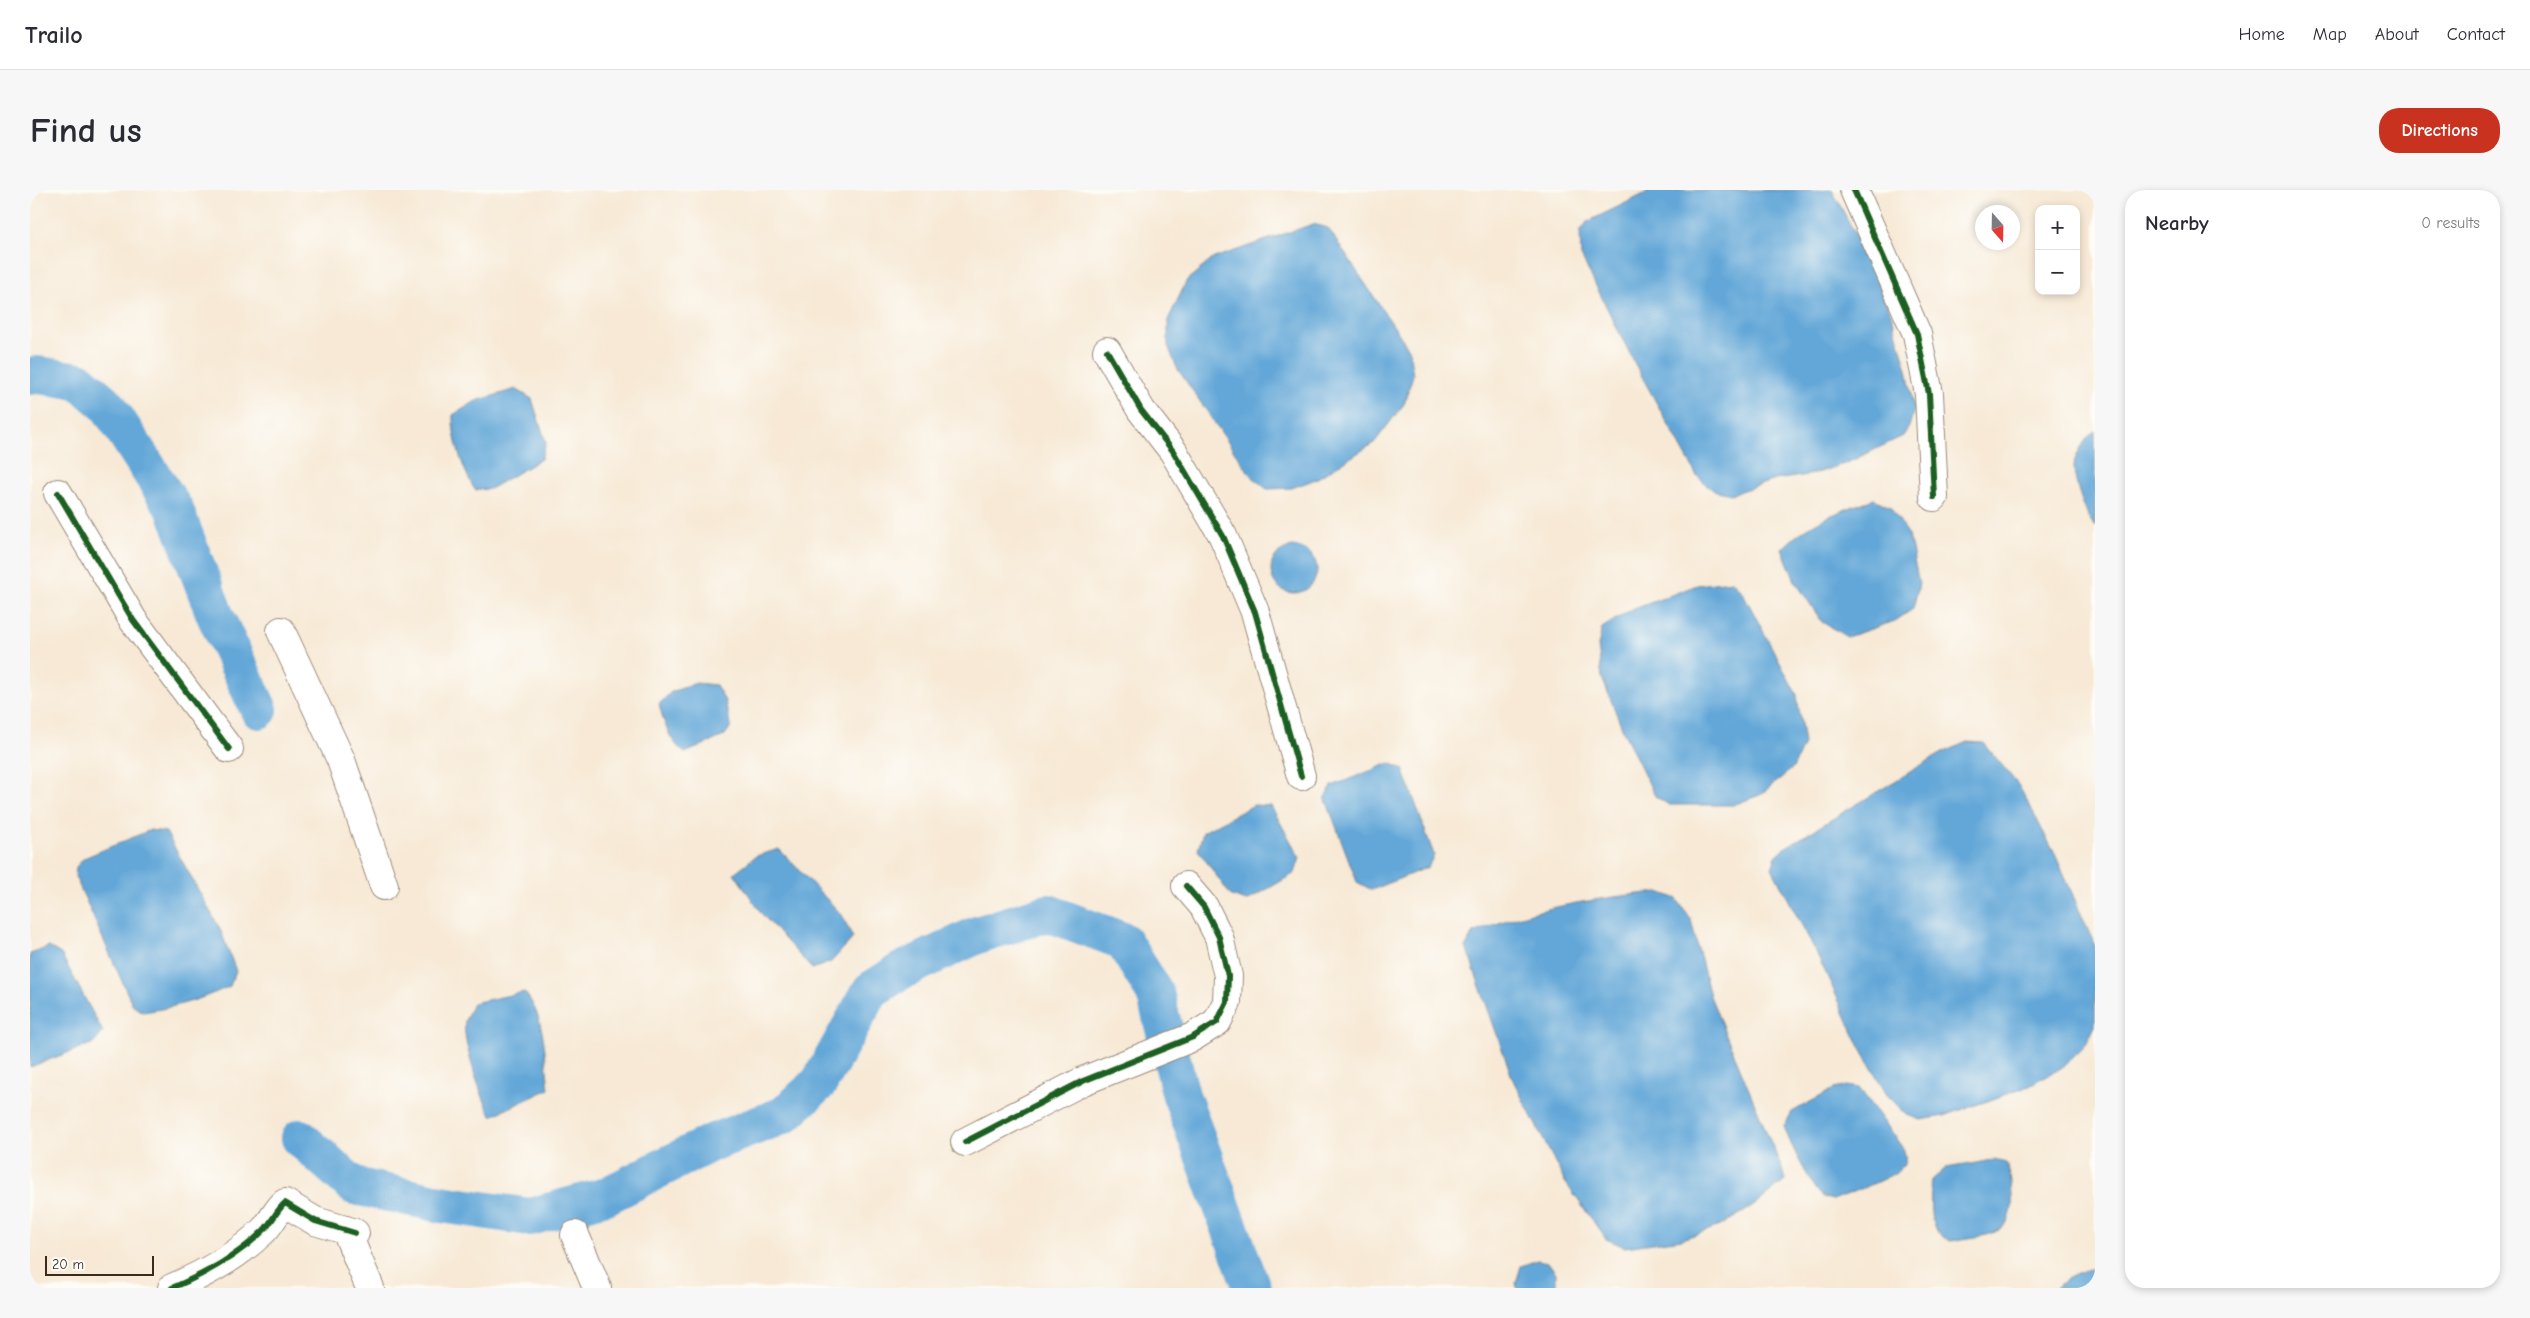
<!DOCTYPE html>
<html lang="en">
<head>
<meta charset="utf-8">
<style>
  :root { --surface:#fff; --page:#f7f7f7; --text:#2b2b33; --muted:#7c7c81; --line:#e1e1e2; --accent:#c8321e }
  body { margin:0; font-family:"Comic Neue",sans-serif; background:var(--page); color:var(--text) }
  .controls { position:absolute; right:15px; top:15px; display:grid; overflow:hidden; border-radius:10px; box-shadow:0 2px 8px #0003 }
  .controls button { width:45px; height:45px; display:grid; place-items:center; padding:0; border:0; border-bottom:1px solid var(--line); background:var(--surface); color:var(--text); font:25px sans-serif }
  .compass { position:absolute; left:1945px; top:15px; width:45px; height:45px; border-radius:50%; background:var(--surface); box-shadow:0 2px 8px #0003; rotate:160deg }
  .scale { position:absolute; left:15px; bottom:12px; width:109px; box-sizing:border-box; padding-left:5px; border:2px solid #3b2a1e; border-top:0; font-size:14px; line-height:18px; white-space:nowrap; color:#3b2a1e; -webkit-text-stroke:4px #fdfcf7; paint-order:stroke }
  .list { margin:0; padding:0; list-style:none }
  h2 { display:flex; justify-content:space-between; align-items:center; height:65px; margin:0; padding:0 20px; font-size:21px }
  h2 small { font-size:16px; font-weight:400; color:var(--muted) }
  .map { position:relative; flex:none; width:2065px; height:1098px; overflow:hidden; border-radius:20px }
  header { display:flex; align-items:center; gap:30px; box-sizing:border-box; height:70px; padding:0 25px; background:var(--surface); border-bottom:1px solid var(--line) }
  header strong { font-size:24px }
  nav { display:flex; gap:28px; margin-inline-start:auto; font-size:18px }
  .intro { display:flex; align-items:center; justify-content:space-between; box-sizing:border-box; height:120px; padding:0 30px }
  h1 { margin:0; font-size:35px }
  .button { padding:12px 22px; border-radius:20px; background:var(--accent); color:#fff; font-size:18px; font-weight:700 }
  main { display:flex; gap:30px; padding:0 30px }
  aside { flex:1; background:var(--surface); border-radius:20px; box-shadow:0 2px 8px #0003 }
  .map>svg:first-child { display:block }
  .water { fill:#63a7d8; stroke:#4f687b }
  .lines { fill:none; stroke-linecap:round; stroke-linejoin:round }
  .canal { stroke:#63a7d8; stroke-width:38 }
  .minor-casing { stroke:#998a7a; stroke-width:30 }
  .minor { stroke:#fff; stroke-width:28 }
  .cycleway-casing { stroke:#fdfcf7; stroke-width:9 }
  .cycleway { stroke:#1b5e20; stroke-width:6 }
</style>
</head>
<body>
<header>
<strong>Trailo</strong>
<nav><a>Home</a><a>Map</a><a>About</a><a>Contact</a></nav>
</header>
<div class="intro"><h1>Find us</h1><a class="button">Directions</a></div>
<main>
<div class="map">
<svg width="2065" height="1098" viewBox="0 0 2065 1098">
  <rect width="100%" height="100%" fill="#fdfcf7"/>
  <filter id="ink" filterUnits="userSpaceOnUse"><feTurbulence type="fractalNoise" baseFrequency=".02" numOctaves="2"/><feDisplacementMap in="SourceGraphic" scale="10" xChannelSelector="R" yChannelSelector="G"/><feConvolveMatrix kernelMatrix="1 2 1 2 8 2 1 2 1" color-interpolation-filters="sRGB"/></filter>
  <filter id="wash" filterUnits="userSpaceOnUse"><feTurbulence type="fractalNoise" baseFrequency=".0096" numOctaves="4" result="noise"/><feDisplacementMap in="SourceGraphic" scale="20" xChannelSelector="R" yChannelSelector="G"/><feGaussianBlur stdDeviation="1.12" result="paint"/><feColorMatrix in="noise" values="0 0 0 0 0 0 0 0 0 0 0 0 0 0 0 0 0 1.4 0 .05"/><feComposite in="paint" operator="in"/></filter>
  <g filter="url(#wash)">
    <rect width="100%" height="100%" fill="#f7e9d5"/>
    <g class="water">
      <polygon points="1622,0 1802,0 1830,53 1859,117 1877,179 1884,220 1879,237 1873,246 1817,273 1784,284 1745,290 1701,304 1683,300 1667,286 1605,174 1551,66 1550,42 1557,32"/>
      <polygon points="1283,34 1298,38 1379,159 1383,185 1374,214 1344,253 1286,289 1262,298 1237,299 1222,287 1147,178 1138,156 1138,130 1157,90 1184,68"/>
      <path d="M486 199 502 209 516 253 511 269 460 299 445 300C433 280 422 248 423 225L446 211Z"/>
      <path d="M2065 241V337C2056 326 2040 284 2045 270 2048 261 2057 246 2065 241Z"/>
      <path d="M1844 309 1860 317 1879 345 1889 394 1883 419 1865 431 1817 447 1792 432 1765 391 1752 359C1775 334 1811 320 1844 309Z"/>
      <circle cx="1264" cy="380" r="23"/>
      <polygon points="1702,391 1713,403 1767,505 1774,554 1763,578 1730,605 1703,615 1639,615 1625,606 1595,545 1572,488 1568,456 1572,438 1599,421 1667,395"/>
      <path d="M666 493 686 495 695 511 701 537 694 546 655 563C639 551 634 533 629 514L641 502Z"/>
      <polygon points="1937,552 1954,553 1989,596 2025,664 2065,756 2065,836 2056,854 2034,876 1992,899 1914,926 1891,930 1877,925 1857,905 1830,857 1787,764 1742,678 1746,666 1756,657 1908,565"/>
      <polygon points="1360,573 1373,579 1404,665 1398,677 1342,700 1327,692 1295,607 1302,596"/>
      <polygon points="1224,615 1241,616 1270,668 1265,683 1217,711 1201,706 1168,660 1173,642"/>
      <path d="M120 640 136 642 190 739 206 781 200 796C173 809 143 818 113 822L103 816 45 686 46 677 54 668Z"/>
      <polygon points="749,659 812,725 823,748 801,772 782,779 732,724 704,683 726,666"/>
      <path d="M1629 702 1647 709 1661 730 1680 806 1752 979 1755 991 1722 1017 1690 1036 1652 1049 1595 1057 1576 1049 1535 992 1483 890 1436 757 1442 744C1494 719 1572 707 1629 702Z"/>
      <polygon points="19,757 31,764 73,842 64,853 0,877 0,764"/>
      <path d="M494 802C516 826 515 869 519 899L462 926C452 911 431 848 435 831 437 825 441 819 443 813Z"/>
      <path d="M1816 896 1829 898 1873 957C1875 964 1877 970 1873 976 1865 987 1818 1004 1803 1010 1800 1009 1795 1008 1792 1006 1781 995 1758 951 1754 936L1762 922 1804 899Z"/>
      <path d="M1964 970 1976 973C1981 984 1981 994 1982 1006 1985 1049 1954 1044 1921 1051 1896 1047 1900 1009 1902 990L1916 978Z"/>
      <polygon points="1507,1070 1518,1072 1526,1083 1526,1098 1487,1098 1486,1093 1491,1076"/>
      <path d="M2065 1079V1098H2026C2034 1088 2052 1081 2065 1079Z"/>
    </g>
    <g class="lines">
      <g class="canal">
        <polyline points="0,186 8,185 49,191 78,216 145,320 185,425 229,520"/>
        <polyline points="270,948 324,996 411,1014 500,1027 576,1006 681,953 754,925 789,893 841,800 871,781 947,745 1018,723 1093,751 1125,803 1151,905 1222,1098"/>
      </g>
    </g>
  </g>
  <g filter="url(#ink)">
    <g class="lines">
      <defs>
        <g id="minor">
          <polyline points="1824,0 1887,144 1899,204 1904,307"/>
          <polyline points="1077,161 1111,220 1143,261 1193,346 1225,422 1271,586"/>
          <polyline points="28,303 103,430 199,559"/>
          <polyline points="251,441 311,570 354,696"/>
          <polyline points="935,952 1053,891 1163,847 1187,832 1197,812 1198,786 1189,747 1174,717 1156,696"/>
          <polyline points="316,1040 340,1098"/>
          <polyline points="545,1045 567,1098"/>
          <path d="M142 1098C175 1084 208 1066 234 1040 242 1032 246 1021 255 1013L285 1031 325 1043"/>
        </g>
      </defs>
      <use href="#minor" class="minor-casing"/>
      <use href="#minor" class="minor"/>
      <defs>
        <g id="cycleway">
          <polyline points="1824,0 1887,144 1899,204 1904,307"/>
          <polyline points="1077,161 1111,220 1143,261 1193,346 1225,422 1271,586"/>
          <polyline points="28,303 103,430 199,559"/>
          <polyline points="935,952 1053,891 1163,847 1187,832 1197,812 1198,786 1189,747 1174,717 1156,696"/>
          <path d="M142 1098C175 1084 208 1066 234 1040 242 1032 246 1021 255 1013L285 1031 325 1043"/>
        </g>
      </defs>
      <use href="#cycleway" class="cycleway-casing"/>
      <use href="#cycleway" class="cycleway"/>
    </g>
  </g>
</svg>
<div class="controls">
<button>+</button>
<button>−</button>
</div>
<svg class="compass" viewBox="-18 -18 36 36"><path d="M0-13l5 13h-10z" fill="#e53935"/><path d="M0 13l5-13h-10z" fill="#7c7c81"/></svg>
<div class="scale">20 m</div>
</div>
<aside>
<h2>Nearby<small>0 results</small></h2>
<ul class="list">
</ul>
</aside>
</main>
</body>
</html>
